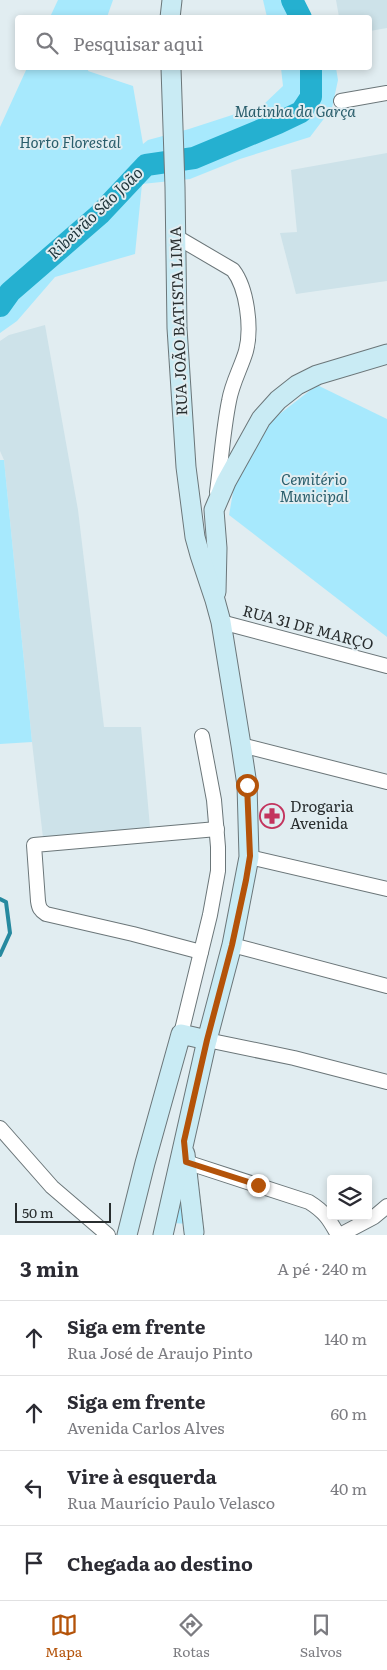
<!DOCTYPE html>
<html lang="pt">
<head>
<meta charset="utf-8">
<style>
  :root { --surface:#fff; --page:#f2f2f3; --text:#2b2b33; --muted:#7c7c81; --line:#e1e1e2; --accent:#b45309 }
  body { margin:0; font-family:Literata,serif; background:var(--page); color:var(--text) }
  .controls { position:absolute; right:15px; bottom:15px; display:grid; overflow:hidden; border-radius:5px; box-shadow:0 2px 8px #0003 }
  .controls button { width:45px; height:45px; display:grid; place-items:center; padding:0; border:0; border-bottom:1px solid var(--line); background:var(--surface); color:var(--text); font:25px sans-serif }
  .scale { position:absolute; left:15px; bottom:12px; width:96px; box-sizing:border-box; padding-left:5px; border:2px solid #282d2e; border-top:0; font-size:14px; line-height:18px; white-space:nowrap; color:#282d2e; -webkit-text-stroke:4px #e1edf1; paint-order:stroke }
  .stop { position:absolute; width:15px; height:15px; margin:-11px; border:4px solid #b45309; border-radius:50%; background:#fff }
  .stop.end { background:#b45309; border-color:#fff; box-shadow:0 1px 5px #0008 }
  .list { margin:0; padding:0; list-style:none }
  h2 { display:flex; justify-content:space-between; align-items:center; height:65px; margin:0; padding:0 20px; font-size:21px }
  h2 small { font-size:16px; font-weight:400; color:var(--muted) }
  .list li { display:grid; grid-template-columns:32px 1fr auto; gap:15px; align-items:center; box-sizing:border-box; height:75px; padding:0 20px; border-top:1px solid var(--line) }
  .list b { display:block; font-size:19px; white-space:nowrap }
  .list p { margin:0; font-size:16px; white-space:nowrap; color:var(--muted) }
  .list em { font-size:16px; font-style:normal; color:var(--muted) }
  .icon { flex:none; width:28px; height:28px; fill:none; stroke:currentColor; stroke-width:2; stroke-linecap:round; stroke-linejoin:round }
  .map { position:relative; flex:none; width:387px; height:1235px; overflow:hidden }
  .search { position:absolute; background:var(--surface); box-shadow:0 2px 8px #0003; left:15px; right:15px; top:15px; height:55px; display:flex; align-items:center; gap:12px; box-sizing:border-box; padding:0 18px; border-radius:5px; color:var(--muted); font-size:19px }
  .sheet { height:365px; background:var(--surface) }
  nav { display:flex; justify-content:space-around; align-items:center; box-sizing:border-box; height:70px; border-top:1px solid var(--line); background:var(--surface); font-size:14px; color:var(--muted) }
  nav a { display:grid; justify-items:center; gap:2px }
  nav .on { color:var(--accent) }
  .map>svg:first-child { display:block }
  .built { fill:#cde2e9 }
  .green { fill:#a7e9fd }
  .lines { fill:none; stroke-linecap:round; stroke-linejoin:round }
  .stream { stroke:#26899f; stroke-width:4 }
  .river { stroke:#25b0d0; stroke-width:22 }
  .street-casing { stroke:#6b7679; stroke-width:16 }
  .secondary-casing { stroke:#6b7679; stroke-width:21 }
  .street { stroke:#fff; stroke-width:14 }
  .secondary { stroke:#c9ebf4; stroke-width:19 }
  .route { stroke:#b45309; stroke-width:6 }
  .labels { text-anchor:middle; stroke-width:4; stroke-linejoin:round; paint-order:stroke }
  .park-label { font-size:15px; font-style:italic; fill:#2a5e6c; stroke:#e1edf1 }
  .street-label { font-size:15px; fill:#282d2e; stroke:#e1edf1 }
  .poi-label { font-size:15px; fill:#282d2e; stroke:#e1edf1; text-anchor:start }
  .water-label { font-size:16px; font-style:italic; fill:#1f353b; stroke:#e1edf1 }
</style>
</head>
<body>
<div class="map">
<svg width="387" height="1235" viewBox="0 0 387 1235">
  <rect width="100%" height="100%" fill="#e1edf1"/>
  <g class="built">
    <polygon points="336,0 387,0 387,28 370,31 370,18 339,17"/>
    <polygon points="387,153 387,281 296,294 280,233 297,232 291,170"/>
    <polygon points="45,325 78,510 104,727 141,727 150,827 43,838 32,742 4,460 0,451 0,341 9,335"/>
  </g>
  <g class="green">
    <polygon points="58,0 113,0 107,17 50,17"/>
    <polygon points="263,0 292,0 302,17 267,17"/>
    <polygon points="27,68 89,68 88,71 133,86 143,144 148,140 189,129 263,105 283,86 281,68 336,68 338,80 332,108 310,137 240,159 190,179 142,184 135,254 55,277 17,321 0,333 0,127"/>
    <polygon points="317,385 387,419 387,637 229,515 235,481 268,423"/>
    <polygon points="0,460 4,460 32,742 0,744"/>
    <polygon points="183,1166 190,1224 172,1223"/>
  </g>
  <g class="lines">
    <polyline class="stream" points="0,899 6,902 10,933 0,955"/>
    <g class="river">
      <polyline points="292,0 301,18"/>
      <polyline points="0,306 10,292 100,214 146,165 194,158 278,123 301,112 311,97 311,68"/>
    </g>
    <defs>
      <g id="street">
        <polyline points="341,101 387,93"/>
        <path d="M175 236 233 270C247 288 252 328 246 351 241 368 232 383 229 401 223 431 221 462 217 492"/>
        <polyline points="221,622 387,666"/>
        <polyline points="241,745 387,782"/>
        <polyline points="249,857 387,889"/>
        <polyline points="232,945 387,986"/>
        <path d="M201 952 133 934 46 914C40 910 39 908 38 901L34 845 217 829"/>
        <polyline points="181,1034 210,915 218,871 218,847 214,800 202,736"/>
        <polyline points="207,1040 294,1058 387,1082"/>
        <polyline points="0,1128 52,1187 108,1235"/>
        <path d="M186 1162 309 1202C325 1212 329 1219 338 1235"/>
        <polyline points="340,1235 374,1217 387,1206"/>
      </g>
      <g id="secondary">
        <polyline points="170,18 172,0"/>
        <polyline points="216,592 217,548 214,510 226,482 261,419 278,400 297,385 317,375 387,354"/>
        <polyline points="185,1154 194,1232"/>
        <polyline points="127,1235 145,1163 181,1034 207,1040"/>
        <polyline points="163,1235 207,1040 232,945 249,857 247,785 241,745 221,622 215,600 200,555 195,537 186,467 177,328 175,187 171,68"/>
      </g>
    </defs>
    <use href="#street" class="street-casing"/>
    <use href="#secondary" class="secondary-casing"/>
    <use href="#street" class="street"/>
    <use href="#secondary" class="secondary"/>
  </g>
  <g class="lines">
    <polyline class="route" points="247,785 250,856 246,880 232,945 207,1040 184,1141 186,1162 258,1185"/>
  </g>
  <defs>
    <symbol id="pharmacy-ring" viewBox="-11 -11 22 22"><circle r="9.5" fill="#e1edf1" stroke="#c3345e" stroke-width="1.5"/><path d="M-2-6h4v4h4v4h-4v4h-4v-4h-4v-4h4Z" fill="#c3345e"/></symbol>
  </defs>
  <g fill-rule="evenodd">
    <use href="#pharmacy-ring" x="258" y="802" width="28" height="28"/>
  </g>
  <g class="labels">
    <g class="park-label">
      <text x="295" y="117">Matinha da Garça</text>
      <text x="70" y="148">Horto Florestal</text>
      <text x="314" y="485">Cemitério<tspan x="314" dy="17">Municipal</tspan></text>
    </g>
    <g class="street-label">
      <text transform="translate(179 321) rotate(-92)" y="5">RUA JOÃO BATISTA LIMA</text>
      <text transform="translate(308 628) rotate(15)" y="5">RUA 31 DE MARÇO</text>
    </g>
    <g class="poi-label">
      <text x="290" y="812">Drogaria<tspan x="290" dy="17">Avenida</tspan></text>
    </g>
    <g class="water-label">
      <text transform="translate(95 213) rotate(-44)" y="6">Ribeirão São João</text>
    </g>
  </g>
</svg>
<div class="controls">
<button><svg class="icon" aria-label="layers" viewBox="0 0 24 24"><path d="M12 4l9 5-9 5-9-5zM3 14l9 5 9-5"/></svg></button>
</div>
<div class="scale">50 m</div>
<div class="stop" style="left:247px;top:785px"></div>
<div class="stop end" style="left:258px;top:1185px"></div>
<div class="search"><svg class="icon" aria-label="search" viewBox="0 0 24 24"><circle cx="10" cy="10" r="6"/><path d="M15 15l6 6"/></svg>Pesquisar aqui</div>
</div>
<section class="sheet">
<h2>3 min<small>A pé · 240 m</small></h2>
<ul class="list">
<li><svg class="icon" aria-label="ahead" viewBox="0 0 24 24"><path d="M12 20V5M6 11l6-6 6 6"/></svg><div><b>Siga em frente</b><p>Rua José de Araujo Pinto</p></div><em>140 m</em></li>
<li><svg class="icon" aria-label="ahead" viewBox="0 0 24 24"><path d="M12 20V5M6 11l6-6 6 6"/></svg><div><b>Siga em frente</b><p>Avenida Carlos Alves</p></div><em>60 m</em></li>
<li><svg class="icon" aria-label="left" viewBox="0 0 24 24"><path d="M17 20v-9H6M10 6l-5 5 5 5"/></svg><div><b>Vire à esquerda</b><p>Rua Maurício Paulo Velasco</p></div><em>40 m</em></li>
<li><svg class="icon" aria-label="arrive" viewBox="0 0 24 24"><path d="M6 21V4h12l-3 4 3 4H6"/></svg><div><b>Chegada ao destino</b></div></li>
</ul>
</section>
<nav>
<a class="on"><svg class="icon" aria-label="map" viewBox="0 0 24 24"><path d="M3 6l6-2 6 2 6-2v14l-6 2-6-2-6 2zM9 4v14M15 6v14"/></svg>Mapa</a>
<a><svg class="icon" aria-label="directions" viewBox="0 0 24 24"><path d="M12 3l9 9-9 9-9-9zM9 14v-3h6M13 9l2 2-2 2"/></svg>Rotas</a>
<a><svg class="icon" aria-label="saved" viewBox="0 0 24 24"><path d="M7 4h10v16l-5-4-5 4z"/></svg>Salvos</a>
</nav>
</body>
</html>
